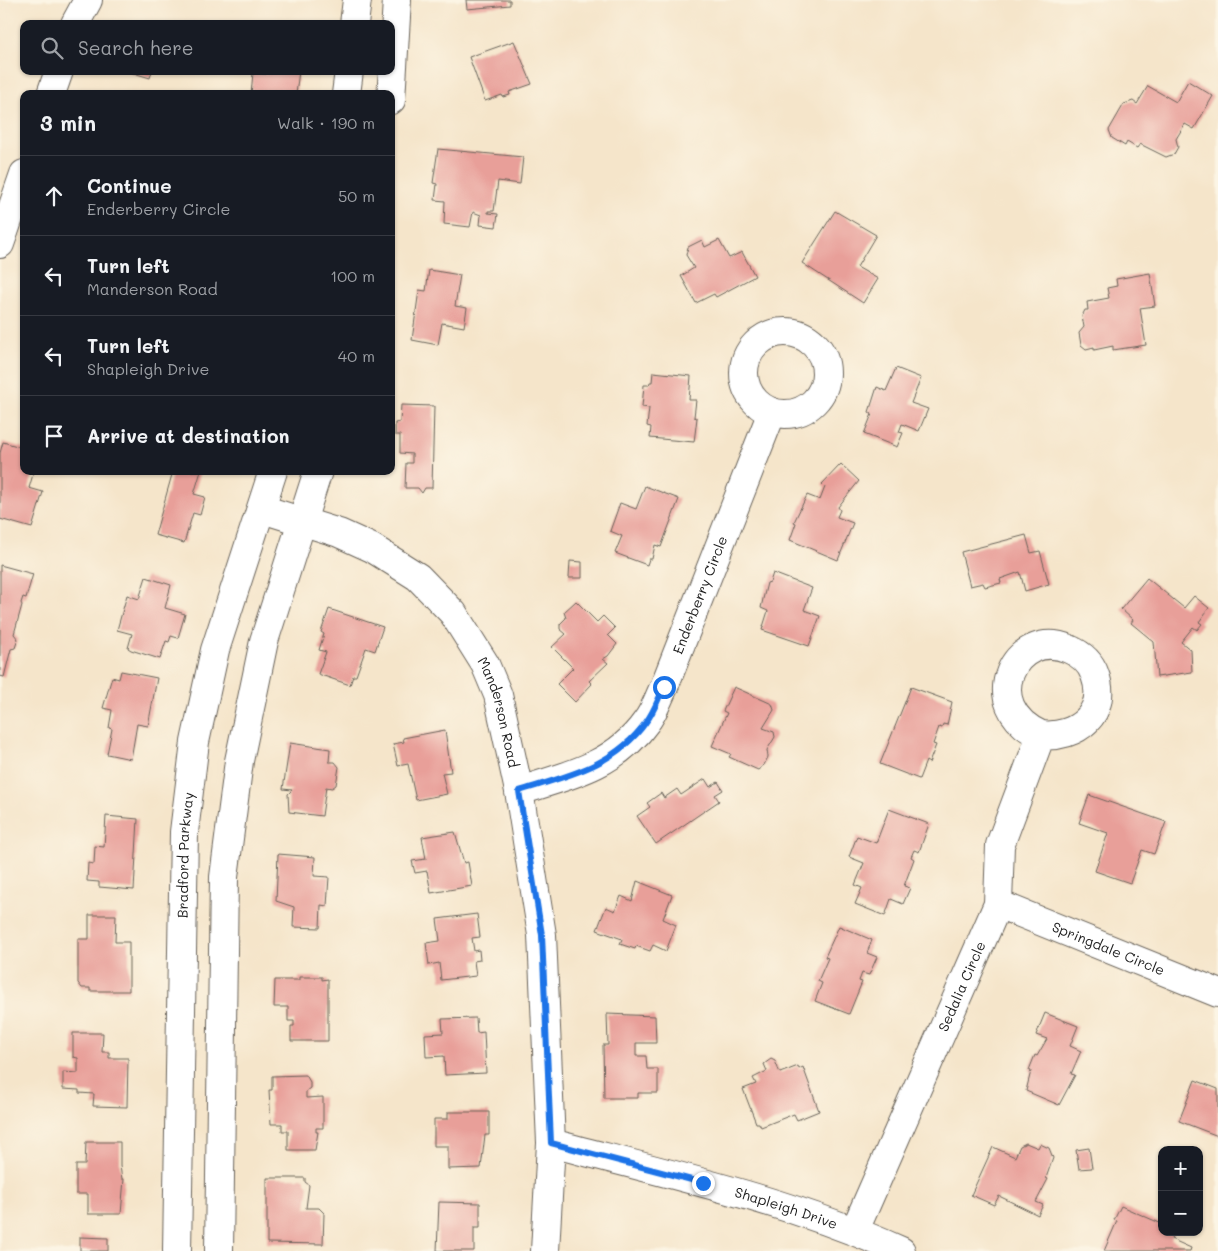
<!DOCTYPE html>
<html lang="en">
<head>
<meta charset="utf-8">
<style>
  :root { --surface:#171b24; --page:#242831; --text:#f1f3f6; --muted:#9ea1a6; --line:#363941 }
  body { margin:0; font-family:Mali,sans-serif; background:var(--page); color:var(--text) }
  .controls { position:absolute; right:15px; bottom:15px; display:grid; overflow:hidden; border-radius:10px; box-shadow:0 1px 4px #0004 }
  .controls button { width:45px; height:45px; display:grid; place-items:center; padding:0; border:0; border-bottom:1px solid var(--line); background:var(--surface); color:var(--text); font:25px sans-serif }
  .stop { position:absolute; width:15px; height:15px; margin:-11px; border:4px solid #1a73e8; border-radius:50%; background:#fff }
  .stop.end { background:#1a73e8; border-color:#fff; box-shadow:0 1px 5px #0008 }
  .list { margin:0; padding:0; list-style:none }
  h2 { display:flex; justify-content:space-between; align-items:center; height:65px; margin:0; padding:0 20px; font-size:21px }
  h2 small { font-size:16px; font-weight:400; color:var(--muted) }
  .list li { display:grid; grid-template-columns:32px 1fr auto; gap:15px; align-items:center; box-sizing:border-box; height:80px; padding:0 20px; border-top:1px solid var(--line) }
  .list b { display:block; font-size:19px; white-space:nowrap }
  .list p { margin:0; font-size:16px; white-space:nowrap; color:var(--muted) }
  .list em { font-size:16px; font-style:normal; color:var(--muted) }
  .icon { flex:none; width:28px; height:28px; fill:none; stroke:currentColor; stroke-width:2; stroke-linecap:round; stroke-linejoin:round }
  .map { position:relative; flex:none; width:1218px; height:1251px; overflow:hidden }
  .search { position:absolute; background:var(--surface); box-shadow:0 1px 4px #0004; left:20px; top:20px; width:375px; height:55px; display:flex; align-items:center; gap:12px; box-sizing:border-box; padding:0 18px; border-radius:10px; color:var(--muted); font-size:19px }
  .panel { position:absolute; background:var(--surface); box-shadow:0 1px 4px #0004; left:20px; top:90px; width:375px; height:385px; border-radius:10px }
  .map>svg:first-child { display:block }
  .building { fill:#e89f99 }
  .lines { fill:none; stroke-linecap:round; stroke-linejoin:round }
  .minor-casing { stroke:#686259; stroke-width:30 }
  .minor { stroke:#fff; stroke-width:28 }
  .route { stroke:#1a73e8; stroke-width:6 }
  .labels { text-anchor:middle; stroke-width:4; stroke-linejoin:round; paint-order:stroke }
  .street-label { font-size:14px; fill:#1c1c1c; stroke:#fcf5e5 }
</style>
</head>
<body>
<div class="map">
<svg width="1218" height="1251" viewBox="0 0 1218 1251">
  <rect width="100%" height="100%" fill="#fcf5e5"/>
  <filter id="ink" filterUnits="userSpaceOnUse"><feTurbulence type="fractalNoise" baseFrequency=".02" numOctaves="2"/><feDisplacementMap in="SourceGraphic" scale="10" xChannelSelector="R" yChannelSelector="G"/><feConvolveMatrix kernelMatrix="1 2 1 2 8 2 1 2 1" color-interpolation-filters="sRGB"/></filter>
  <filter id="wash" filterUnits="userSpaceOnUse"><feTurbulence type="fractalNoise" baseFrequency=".0096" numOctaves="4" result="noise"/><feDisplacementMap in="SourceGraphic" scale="20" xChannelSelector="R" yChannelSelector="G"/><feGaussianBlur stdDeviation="1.12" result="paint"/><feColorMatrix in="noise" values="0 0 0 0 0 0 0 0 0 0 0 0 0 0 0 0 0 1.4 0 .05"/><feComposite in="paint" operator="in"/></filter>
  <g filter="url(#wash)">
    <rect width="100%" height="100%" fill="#f5e5ca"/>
    <g id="blocks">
      <g class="building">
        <polygon points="466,0 510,0 510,5 467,9"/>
        <polygon points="514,41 532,84 509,92 510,95 503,97 502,95 485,101 469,57"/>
        <polygon points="127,71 152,71 150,78"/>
        <polygon points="266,71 299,71 296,94 251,94 253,73 266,74"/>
        <polygon points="1188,81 1213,96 1194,129 1185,124 1176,139 1178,147 1174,154 1166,157 1140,144 1137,148 1127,142 1125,146 1112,138 1109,130 1124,104 1133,101 1137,104 1148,86 1176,102"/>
        <polygon points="438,149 523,157 520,184 498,181 494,211 488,211 488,213 498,214 496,227 480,225 481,215 473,212 470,227 444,224 445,201 435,200 437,184 433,183"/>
        <polygon points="835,211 876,235 857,267 878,279 863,303 802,263"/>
        <polygon points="702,240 705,247 719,240 729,258 742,252 755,276 716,297 714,294 696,303 681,276 694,268 686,255 688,247"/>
        <polygon points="429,270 460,275 455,306 467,308 464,327 442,323 438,345 412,340 419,290 426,291"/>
        <polygon points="1150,273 1155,306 1140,308 1146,345 1113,350 1113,346 1094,350 1094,347 1086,349 1081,345 1079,333 1084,327 1082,316 1085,310 1088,310 1087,302 1109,298 1107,288 1117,286 1116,279"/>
        <polygon points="896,368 921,378 911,403 928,409 919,431 902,424 899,432 903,433 897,447 864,434 872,414 869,412 877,387 886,391"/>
        <polygon points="653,372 691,376 689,400 696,400 694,417 697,418 694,442 650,438 651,427 647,426 649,408 642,407 644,385 649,385 650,382 652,382"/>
        <polygon points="401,405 434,406 432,488 425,488 422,493 418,488 405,488 406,463 412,463 412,454 400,453 400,435 395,435 395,423 400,422"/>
        <polygon points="3,442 24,448 24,471 34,471 29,488 43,492 32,528 0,519 0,453"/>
        <polygon points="841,464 859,481 838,507 840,510 837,517 853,523 838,560 790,540 796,523 794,522 807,495 820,500 825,487 822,484"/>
        <polygon points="173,471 201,471 194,494 205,497 200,515 193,513 184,543 155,535"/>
        <polygon points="645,486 679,499 661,547 655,545 652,559 649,559 647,565 615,553 622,536 610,531 620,503 636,509"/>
        <polygon points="1026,535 1031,553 1040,551 1049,584 1025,591 1020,572 1000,579 1001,583 985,587 983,583 970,586 961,552"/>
        <polygon points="570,561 582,562 582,578 569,578"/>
        <polygon points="0,565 33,574 26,598 23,597 21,603 22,605 14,634 18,639 15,648 11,649 4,677 0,676"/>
        <polygon points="773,573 812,588 804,610 820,616 809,646 762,630 768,611 761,608 763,599 767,583 770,582"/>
        <polygon points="146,577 171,585 165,608 185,614 178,638 171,636 169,642 166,641 160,659 131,650 128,648 132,634 117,630 127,595 139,599"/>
        <polygon points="1147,578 1184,608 1194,596 1209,608 1199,622 1202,624 1197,630 1193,627 1181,642 1191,650 1192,672 1157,677 1154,642 1131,623 1133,620 1121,609"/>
        <polygon points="576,601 597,622 603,616 615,628 608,635 617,644 608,656 603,659 608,663 589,681 592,684 575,702 557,684 573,668 552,647 566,634 560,629 560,624 566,618 564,612"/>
        <polygon points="329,609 383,627 375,651 366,648 356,676 353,676 350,685 318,674 326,652 319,650 324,634 321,632"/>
        <polygon points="121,671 157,678 148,726 137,724 131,759 107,754 112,729 109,728 112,710 103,708 112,677 119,679"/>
        <polygon points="734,687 772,704 774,710 763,728 774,732 775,737 767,750 768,757 764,765 758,770 729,757 731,754 712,746 727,713 723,711"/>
        <polygon points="911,687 952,702 947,725 943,724 942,728 939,727 933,744 936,745 929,763 926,761 919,779 880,764"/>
        <polygon points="445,730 451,772 442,773 447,794 416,800 408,764 398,766 393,744 404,742 403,738"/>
        <polygon points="290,743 330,749 329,762 335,762 339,767 336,785 332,788 326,787 322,816 289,812 288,794 292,790 283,789"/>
        <polygon points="705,779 710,787 718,782 723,790 715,795 719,801 656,844 637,816 650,807 647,803 661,793 664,798 677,789 681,795"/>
        <polygon points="1089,795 1166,822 1154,854 1142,850 1130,883 1095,871 1108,833 1079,823"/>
        <polygon points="889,809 929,824 919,852 914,850 911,857 914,859 904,886 910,888 903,904 891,899 885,916 855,904 862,888 855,885 864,863 849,857 857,836 876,843"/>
        <polygon points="106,816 138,819 134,890 99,887 99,882 87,881 88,863 94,864 95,846 104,847"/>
        <polygon points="455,832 464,863 468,862 472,886 431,893 427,871 415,873 412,861 426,859 422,837"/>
        <polygon points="278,854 315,857 314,876 329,877 327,906 321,905 320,928 293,927 294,907 276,901"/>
        <polygon points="637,881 672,895 663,919 676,925 666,951 653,945 650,951 636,946 635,949 620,944 622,939 597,930 606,907 615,911 621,896 632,901"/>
        <polygon points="477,914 480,937 472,938 474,951 479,950 480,960 474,961 476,976 441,980 439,963 429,965 426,943 440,941 437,919"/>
        <polygon points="89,915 116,915 115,942 129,942 129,991 90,991 90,988 82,988 78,983 78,939 89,939"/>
        <polygon points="839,926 872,940 867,953 877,957 869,975 862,973 859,981 862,982 849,1014 815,1001 822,983 818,981 828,958 825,957"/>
        <polygon points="299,977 322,977 322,980 328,979 328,1041 291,1041 291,1026 294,1026 294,1021 288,1021 288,1007 274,1007 275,980 299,980"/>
        <polygon points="1045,1013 1078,1026 1070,1046 1081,1051 1071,1074 1075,1075 1059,1105 1026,1091 1031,1071 1029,1070 1035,1055 1037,1056 1047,1039 1036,1035"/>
        <polygon points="607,1014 655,1016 656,1043 636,1043 636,1056 646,1056 647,1069 658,1069 658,1093 638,1093 638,1098 604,1098 603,1045 608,1045"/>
        <polygon points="476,1018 477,1033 484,1032 486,1073 445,1075 444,1056 426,1057 425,1034 443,1033 442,1019"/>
        <polygon points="73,1033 103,1033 102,1052 109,1052 109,1058 128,1058 127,1107 93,1106 94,1094 79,1093 79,1090 63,1089 63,1072 78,1073 78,1058 73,1057"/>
        <polygon points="771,1059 775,1061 780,1073 798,1066 799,1069 803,1067 819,1111 797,1120 794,1114 761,1127 759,1123 756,1123 743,1089 756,1084 753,1078 767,1071 764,1064"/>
        <polygon points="306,1075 310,1082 310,1088 306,1091 306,1098 323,1097 323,1128 316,1128 316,1132 318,1132 315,1150 288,1150 288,1131 282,1131 282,1124 271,1124 269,1090 272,1090 272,1076"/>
        <polygon points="1195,1080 1218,1089 1218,1136 1179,1121"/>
        <polygon points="448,1112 489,1112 489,1135 485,1135 481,1168 448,1169 448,1146 434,1146 434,1119 448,1119"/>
        <polygon points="86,1142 120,1142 120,1166 122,1179 124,1179 121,1214 88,1214 88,1194 76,1194 76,1165 85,1165"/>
        <polygon points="1026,1143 1038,1148 1040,1144 1049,1148 1053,1158 1046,1178 1048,1179 1036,1202 1043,1205 1038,1215 999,1196 994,1205 971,1195 993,1147 1015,1157 1020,1146"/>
        <polygon points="1089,1148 1092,1168 1079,1169 1076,1150"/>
        <polygon points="267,1178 305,1178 305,1182 309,1185 306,1208 319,1208 324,1213 323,1244 267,1243"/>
        <polygon points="439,1202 480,1203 480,1228 474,1228 474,1251 437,1251"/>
        <polygon points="1121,1206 1162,1224 1162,1232 1174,1232 1171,1239 1191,1248 1190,1251 1104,1251 1117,1221 1114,1220"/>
        <polygon points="80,1237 108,1238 108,1251 80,1251"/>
      </g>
    </g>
  </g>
  <g filter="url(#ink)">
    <use href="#blocks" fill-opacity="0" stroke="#686259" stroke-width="1"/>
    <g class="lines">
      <defs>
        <g id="minor">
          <polyline points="75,24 88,0"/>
          <polyline points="354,24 357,0"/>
          <polyline points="51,94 59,71"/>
          <polyline points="346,94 349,71"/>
          <polyline points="391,100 397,0"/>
          <polyline points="0,244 24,174"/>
          <circle cx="785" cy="373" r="41"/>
          <path id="s1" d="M262 509 339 533 372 548 418 577 453 613 485 664 498 695 519 791 542 935 551 1143 545 1251"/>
          <path id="s2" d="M519 791C567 776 615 766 646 722 654 712 658 699 664 687L772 412"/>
          <path id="s3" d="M998 904 1218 993"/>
          <path id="s4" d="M551 1143C669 1174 790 1201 901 1251"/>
          <path id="s5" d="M855 1230 998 904 1000 845 1041 735C1076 739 1109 713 1095 675 1091 663 1081 654 1069 649 1015 626 976 706 1041 735"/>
          <path id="s6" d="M177 1251 184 832 195 742 215 650 273 471"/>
          <polyline points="219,1251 224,877 239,761 264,641 318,471"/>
        </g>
      </defs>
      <use href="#minor" class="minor-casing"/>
      <use href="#minor" class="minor"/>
    </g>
  </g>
  <g class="lines" filter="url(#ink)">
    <path class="route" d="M664 687C658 699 654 712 646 722 615 766 567 776 519 791L542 935 551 1143 703 1183"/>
  </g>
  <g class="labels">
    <g class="street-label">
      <text dy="5" stroke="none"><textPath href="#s2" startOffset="286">Enderberry Circle</textPath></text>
      <text dy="5" stroke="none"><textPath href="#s1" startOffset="332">Manderson Road</textPath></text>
      <text dy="5" stroke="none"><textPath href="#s6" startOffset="396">Bradford Parkway</textPath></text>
      <text dy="5" stroke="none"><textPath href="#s3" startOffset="119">Springdale Circle</textPath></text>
      <text dy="5" stroke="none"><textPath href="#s5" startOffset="266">Sedalia Circle</textPath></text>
      <text dy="5" stroke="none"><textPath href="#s4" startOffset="244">Shapleigh Drive</textPath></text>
    </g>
  </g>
</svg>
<div class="controls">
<button>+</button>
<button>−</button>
</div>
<div class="stop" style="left:664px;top:687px"></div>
<div class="stop end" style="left:703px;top:1183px"></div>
<div class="search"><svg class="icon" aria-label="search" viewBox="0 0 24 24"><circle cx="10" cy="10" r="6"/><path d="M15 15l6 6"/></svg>Search here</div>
<section class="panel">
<h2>3 min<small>Walk · 190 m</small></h2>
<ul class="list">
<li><svg class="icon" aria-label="ahead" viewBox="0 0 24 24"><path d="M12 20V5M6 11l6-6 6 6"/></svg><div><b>Continue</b><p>Enderberry Circle</p></div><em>50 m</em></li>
<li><svg class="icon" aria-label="left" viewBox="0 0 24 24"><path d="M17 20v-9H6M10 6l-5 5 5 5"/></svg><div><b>Turn left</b><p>Manderson Road</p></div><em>100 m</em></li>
<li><svg class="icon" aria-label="left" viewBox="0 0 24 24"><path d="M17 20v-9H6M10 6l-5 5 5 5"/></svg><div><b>Turn left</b><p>Shapleigh Drive</p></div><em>40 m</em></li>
<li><svg class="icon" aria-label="arrive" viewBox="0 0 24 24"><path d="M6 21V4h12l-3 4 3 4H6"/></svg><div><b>Arrive at destination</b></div></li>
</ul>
</section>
</div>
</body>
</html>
